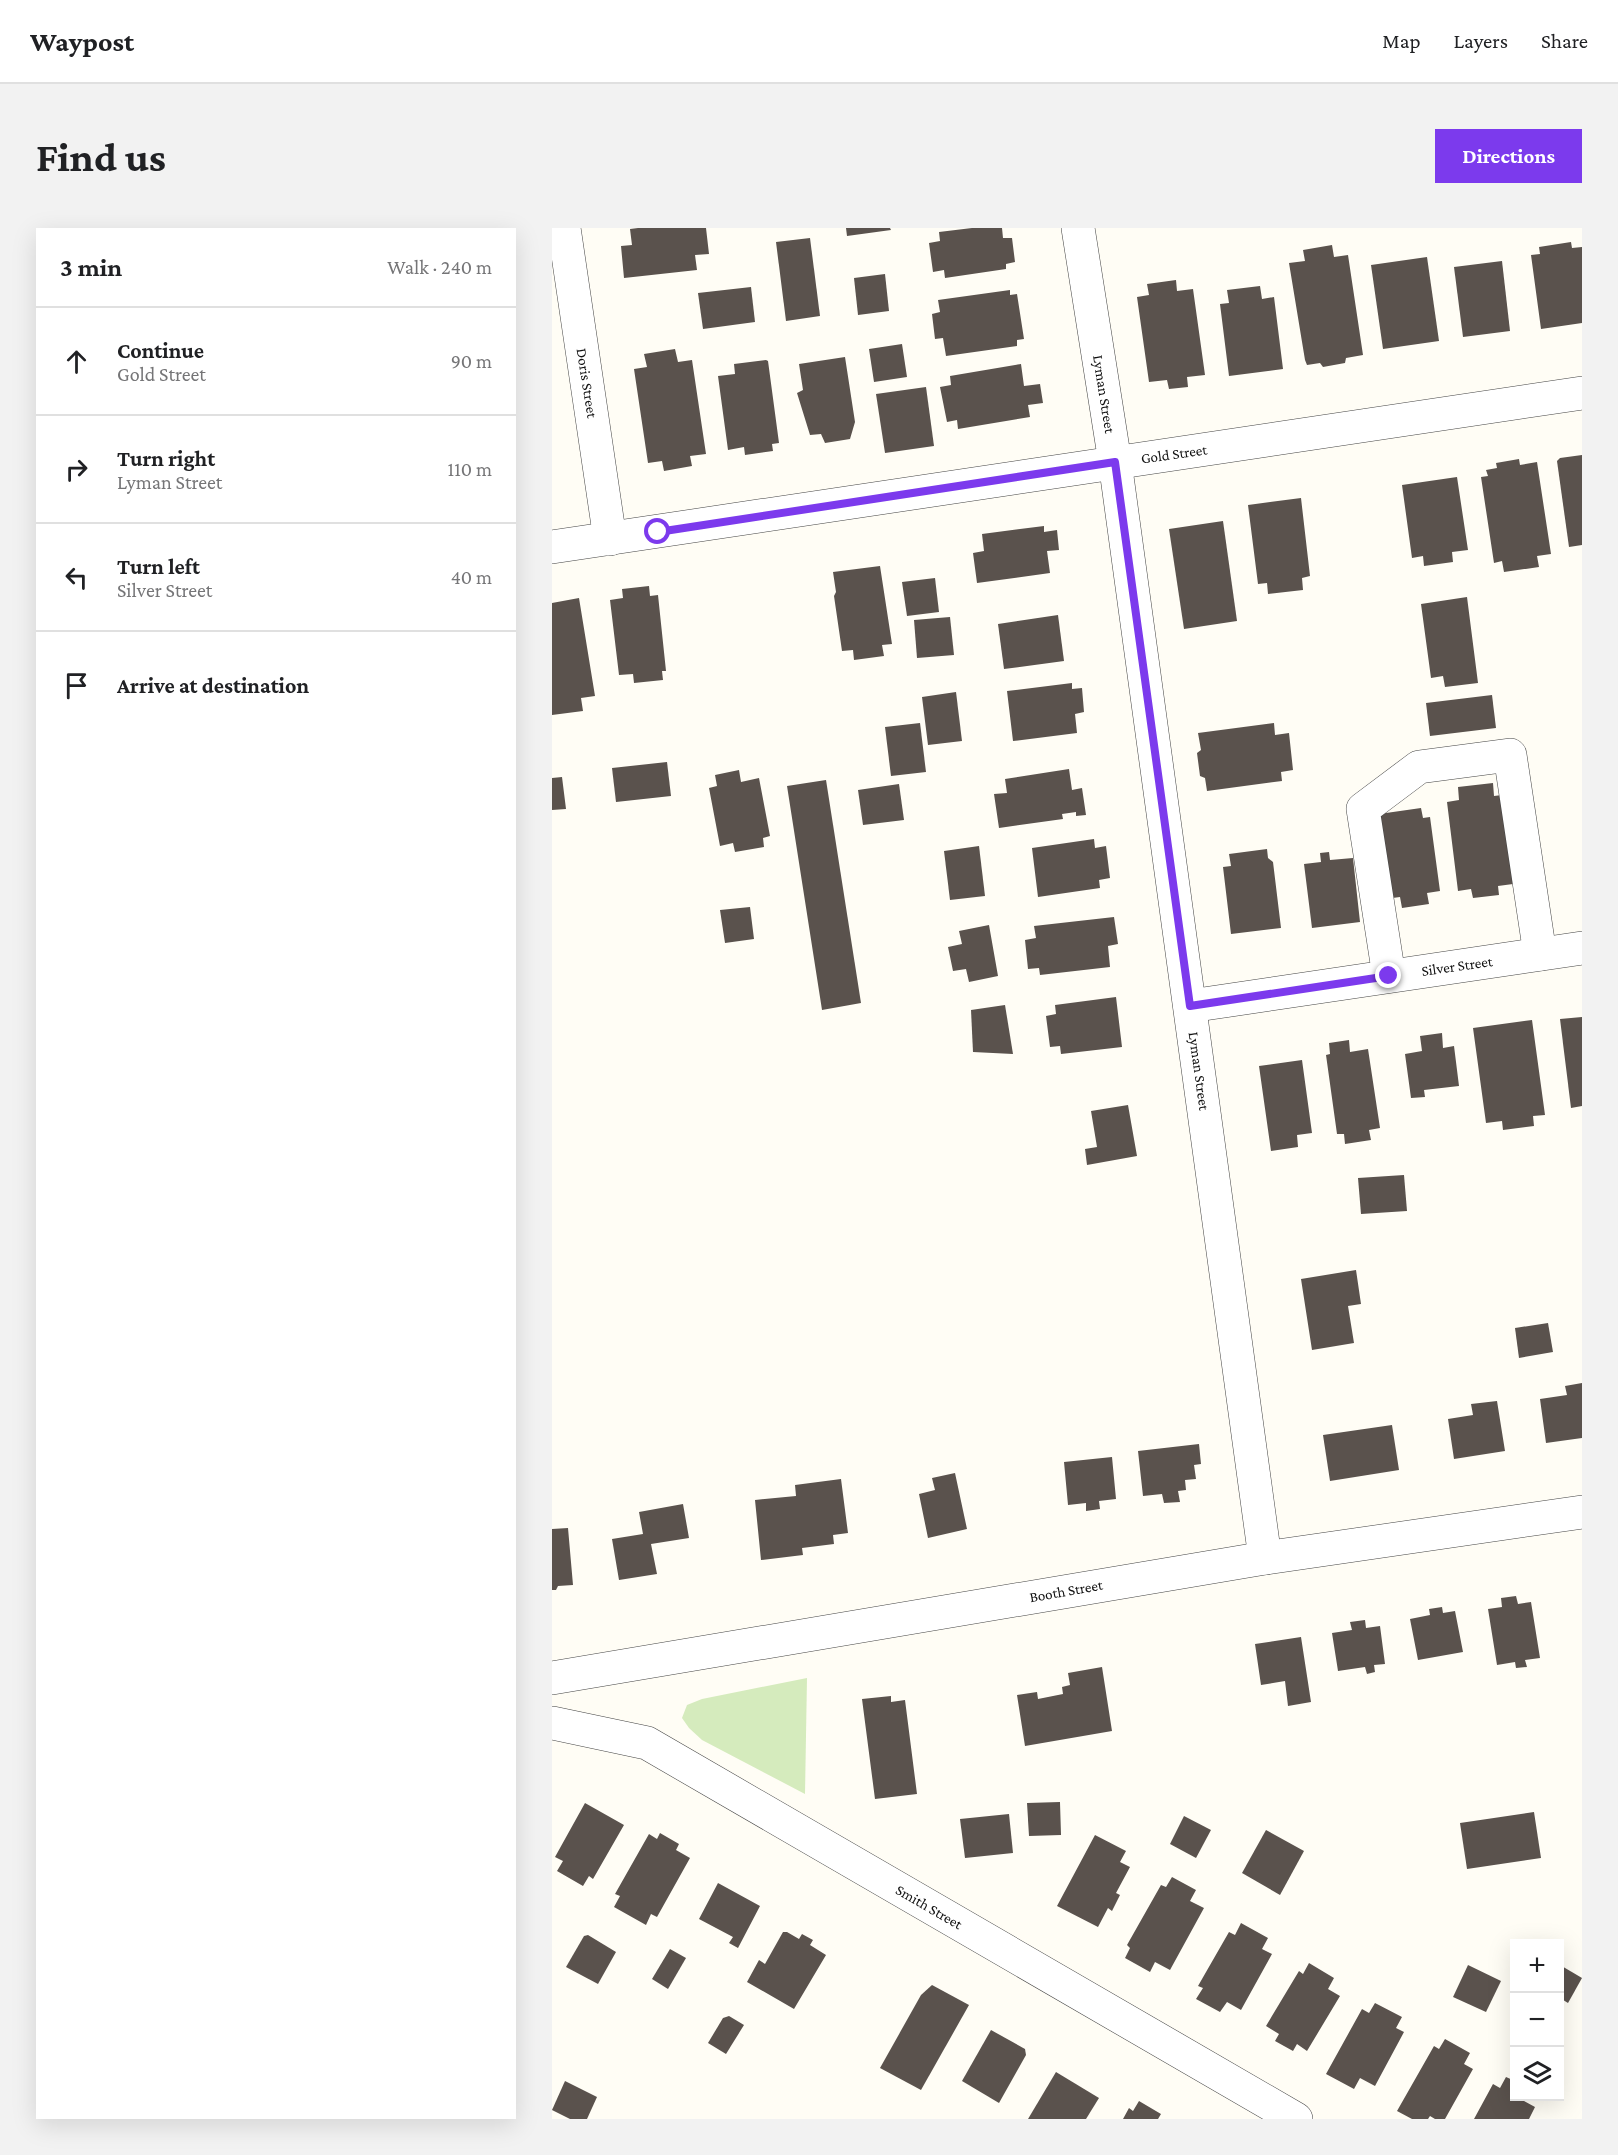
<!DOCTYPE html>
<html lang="en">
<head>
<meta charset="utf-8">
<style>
  :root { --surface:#fff; --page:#f2f2f2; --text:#202124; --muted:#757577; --line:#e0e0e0; --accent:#7c3aed }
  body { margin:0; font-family:"Crimson Pro",serif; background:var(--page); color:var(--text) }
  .controls { position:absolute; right:18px; bottom:18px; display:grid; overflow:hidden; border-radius:0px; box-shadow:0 6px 24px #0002 }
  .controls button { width:54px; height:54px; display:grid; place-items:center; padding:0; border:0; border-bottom:2px solid var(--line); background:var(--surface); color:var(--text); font:30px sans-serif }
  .stop { position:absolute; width:18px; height:18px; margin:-14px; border:4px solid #7c3aed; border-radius:50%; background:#fff }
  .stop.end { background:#7c3aed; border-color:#fff; box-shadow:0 2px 6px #0008 }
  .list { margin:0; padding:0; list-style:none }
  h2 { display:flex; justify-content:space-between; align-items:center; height:78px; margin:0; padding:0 24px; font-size:26px }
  h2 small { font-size:20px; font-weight:400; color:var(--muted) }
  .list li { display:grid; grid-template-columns:39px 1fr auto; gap:18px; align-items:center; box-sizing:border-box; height:108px; padding:0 24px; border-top:2px solid var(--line) }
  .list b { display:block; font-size:22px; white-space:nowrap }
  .list p { margin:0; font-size:20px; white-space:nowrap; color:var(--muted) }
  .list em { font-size:20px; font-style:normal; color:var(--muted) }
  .icon { flex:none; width:33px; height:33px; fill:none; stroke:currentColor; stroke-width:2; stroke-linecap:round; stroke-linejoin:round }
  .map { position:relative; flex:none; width:1030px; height:1891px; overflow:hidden; border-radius:0px }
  header { display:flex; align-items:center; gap:36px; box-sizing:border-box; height:84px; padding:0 30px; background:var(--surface); border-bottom:2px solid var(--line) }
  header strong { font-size:28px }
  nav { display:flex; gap:33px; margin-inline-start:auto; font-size:21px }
  .intro { display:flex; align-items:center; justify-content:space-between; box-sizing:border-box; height:144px; padding:0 36px }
  h1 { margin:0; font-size:42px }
  .button { padding:15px 27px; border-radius:0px; background:var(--accent); color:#fff; font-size:21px; font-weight:700 }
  main { display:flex; gap:36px; padding:0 36px }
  aside { flex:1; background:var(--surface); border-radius:0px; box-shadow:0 6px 24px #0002 }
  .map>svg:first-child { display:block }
  .green { fill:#d5ebbd }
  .building { fill:#5a524d }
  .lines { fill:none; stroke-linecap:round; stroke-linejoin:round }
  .minor-casing { stroke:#444; stroke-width:34 }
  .minor { stroke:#fff; stroke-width:33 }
  .route { stroke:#7c3aed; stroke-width:8 }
  .labels { text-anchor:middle; stroke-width:6; stroke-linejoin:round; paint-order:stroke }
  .street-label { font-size:15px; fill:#111; stroke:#fff }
</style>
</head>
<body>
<header>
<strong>Waypost</strong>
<nav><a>Map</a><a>Layers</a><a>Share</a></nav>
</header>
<div class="intro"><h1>Find us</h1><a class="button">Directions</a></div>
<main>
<aside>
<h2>3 min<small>Walk · 240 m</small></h2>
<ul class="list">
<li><svg class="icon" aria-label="ahead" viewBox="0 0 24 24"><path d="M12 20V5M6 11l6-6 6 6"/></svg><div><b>Continue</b><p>Gold Street</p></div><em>90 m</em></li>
<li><svg class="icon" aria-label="right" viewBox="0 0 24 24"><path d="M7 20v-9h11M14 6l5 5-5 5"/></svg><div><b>Turn right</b><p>Lyman Street</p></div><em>110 m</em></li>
<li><svg class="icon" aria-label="left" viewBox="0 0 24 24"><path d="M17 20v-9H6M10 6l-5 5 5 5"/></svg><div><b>Turn left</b><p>Silver Street</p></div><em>40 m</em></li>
<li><svg class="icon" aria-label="arrive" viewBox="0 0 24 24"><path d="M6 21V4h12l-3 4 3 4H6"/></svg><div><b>Arrive at destination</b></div></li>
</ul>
</aside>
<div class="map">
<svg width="1030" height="1891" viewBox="0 0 1030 1891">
  <rect width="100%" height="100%" fill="#fffdf5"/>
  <polygon class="green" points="255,1450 253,1566 150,1512 137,1500 130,1490 135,1477 150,1471"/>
  <g class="building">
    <polygon points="86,0 154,0 157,26 143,27 145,42 72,50 69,18 80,17 78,1"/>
    <polygon points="294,0 338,0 339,2 295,8"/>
    <polygon points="420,0 450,0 451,10 460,10 463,34 454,36 454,41 393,50 392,42 381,44 377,15 388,13 387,4"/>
    <polygon points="258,10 268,88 234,93 224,14"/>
    <polygon points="1019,14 1020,20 1030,19 1030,95 989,101 979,27 988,26 987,19"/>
    <polygon points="780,17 782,29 796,27 811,127 794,130 793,135 771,139 768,135 755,137 753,132 737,35 753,33 751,22"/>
    <polygon points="875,29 887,113 831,121 819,37"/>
    <polygon points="950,33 958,103 911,109 902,39"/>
    <polygon points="333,46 337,83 306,87 302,50"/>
    <polygon points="624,52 625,63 641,61 653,147 635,149 636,159 617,161 615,152 597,154 585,69 597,67 595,56"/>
    <polygon points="708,58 710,71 722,69 731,141 677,148 668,76 677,75 675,62"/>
    <polygon points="199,59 203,94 151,101 146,65"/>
    <polygon points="458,62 458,67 465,66 472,111 465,112 465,118 394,128 391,110 383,111 380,86 388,84 386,72"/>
    <polygon points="350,116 355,149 322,154 317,121"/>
    <polygon points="123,121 126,134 140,132 154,226 138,228 140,238 112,243 110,233 96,235 82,141 95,139 92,126"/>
    <polygon points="293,129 303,194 298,211 273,215 269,206 258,207 245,165 251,162 247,136"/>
    <polygon points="214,132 216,133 227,215 220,216 221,223 193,227 192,219 176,222 166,148 183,146 182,136"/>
    <polygon points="469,136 472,158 488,156 491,175 476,177 478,189 406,201 405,192 395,194 388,159 399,157 398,148"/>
    <polygon points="374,159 382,218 333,225 324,166"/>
    <polygon points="1030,227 1030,317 1017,319 1005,233 1008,230"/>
    <polygon points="967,231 968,237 985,234 999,326 985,328 987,339 952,344 950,333 942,335 929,249 936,248 934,242 945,240 944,235"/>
    <polygon points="905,249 916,322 900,324 901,334 872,338 871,328 860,330 850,257"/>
    <polygon points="749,270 758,348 750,350 751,362 716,366 715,355 706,356 696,277"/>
    <polygon points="671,293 685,393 632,401 617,301"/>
    <polygon points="492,298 492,304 505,302 507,322 495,323 498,345 425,355 421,325 432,323 430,306"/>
    <polygon points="328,338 340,416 330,417 332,428 302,432 301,422 290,423 282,368 284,364 281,344"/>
    <polygon points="383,350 387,384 355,388 350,354"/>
    <polygon points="97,358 98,368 106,367 114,443 110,443 111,452 82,455 81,446 67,447 58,372 71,370 70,361"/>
    <polygon points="915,369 926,455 893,459 891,448 879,450 869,376"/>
    <polygon points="27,370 43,468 29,470 31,483 0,487 0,375"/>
    <polygon points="506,387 512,433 452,441 446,396"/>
    <polygon points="398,389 402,427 365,430 362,392"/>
    <polygon points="520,455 520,461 530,460 532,484 523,486 525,505 461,513 455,463"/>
    <polygon points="404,464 410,513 376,517 370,469"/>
    <polygon points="940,467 944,500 878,508 874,475"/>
    <polygon points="368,495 374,544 339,548 333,499"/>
    <polygon points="722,495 723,507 737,505 741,542 729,544 730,553 655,563 653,550 648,548 645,525 649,522 646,505"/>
    <polygon points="115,534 119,568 64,574 60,540"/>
    <polygon points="517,541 520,562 530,560 534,587 524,588 524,584 510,586 511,591 447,600 442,566 455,565 453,551"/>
    <polygon points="187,542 189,554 207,550 218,608 211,610 212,619 183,624 181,615 168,618 157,560 165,558 163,547"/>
    <polygon points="10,549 14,581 0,582 0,550"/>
    <polygon points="274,552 309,775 270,782 235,558"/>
    <polygon points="941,555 942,568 950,567 961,656 946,658 947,667 921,670 919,661 906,663 895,574 907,572 906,559"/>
    <polygon points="347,556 352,592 311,597 306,562"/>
    <polygon points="869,580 871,590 878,589 888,663 875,665 877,676 850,680 848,669 833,671 827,586"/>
    <polygon points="542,611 543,620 554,618 558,650 547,652 548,660 486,669 480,620"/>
    <polygon points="427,618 433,668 398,672 392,623"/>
    <polygon points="715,621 716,630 721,634 729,700 679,706 671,639 679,638 677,626"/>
    <polygon points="777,624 778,632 801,630 808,694 760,700 752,636 769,634 768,625"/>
    <polygon points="198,679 202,711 173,715 168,682"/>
    <polygon points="562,689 566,716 556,718 558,739 488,747 487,740 476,741 473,712 484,710 482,698"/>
    <polygon points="437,697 446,748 417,754 414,741 401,743 396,719 410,716 407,703"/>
    <polygon points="564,769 570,819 509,826 508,818 498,819 494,788 504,786 503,777"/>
    <polygon points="453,777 461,826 421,824 419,782"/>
    <polygon points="1030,789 1030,878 1019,880 1008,791"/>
    <polygon points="980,792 993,887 981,888 982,898 951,902 950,893 934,895 921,800"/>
    <polygon points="890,805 891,820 902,818 907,858 872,862 873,869 859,870 853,826 870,823 868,808"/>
    <polygon points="797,812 798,824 816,821 828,900 817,902 819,912 793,916 792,906 785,906 774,827 778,826 777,815"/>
    <polygon points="750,832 760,905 745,907 746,919 719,923 707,838"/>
    <polygon points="576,877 585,928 535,937 533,921 545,919 539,883"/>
    <polygon points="852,947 855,983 809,986 806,950"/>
    <polygon points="804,1042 809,1076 796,1078 802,1115 760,1122 749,1051"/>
    <polygon points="996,1095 1001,1124 967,1130 963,1100"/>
    <polygon points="1030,1155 1030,1210 994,1215 988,1171 1015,1167 1013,1158"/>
    <polygon points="945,1173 953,1223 902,1231 896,1191 921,1187 919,1176"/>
    <polygon points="840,1197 847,1242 778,1253 771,1207"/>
    <polygon points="647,1216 649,1236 642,1237 644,1251 633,1252 634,1262 626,1263 628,1274 612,1275 610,1266 591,1268 586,1223"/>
    <polygon points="560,1229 564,1271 547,1273 548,1281 534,1283 534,1275 516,1277 512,1234"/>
    <polygon points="403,1245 415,1301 376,1310 367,1266 383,1262 380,1250"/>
    <polygon points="289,1251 296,1305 281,1307 282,1316 250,1320 251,1327 209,1332 203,1272 244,1268 243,1257"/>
    <polygon points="131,1276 137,1310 99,1316 105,1346 67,1352 60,1311 91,1306 87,1284"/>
    <polygon points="16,1300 21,1357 6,1358 4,1362 0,1362 0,1301"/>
    <polygon points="964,1368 966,1376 979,1374 988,1430 973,1432 975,1439 964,1440 963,1434 945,1437 936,1381 950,1379 949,1370"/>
    <polygon points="890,1379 891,1385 903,1383 911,1424 866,1432 858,1391 878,1387 877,1381"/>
    <polygon points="813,1392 814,1400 828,1398 833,1436 822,1437 823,1444 815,1446 813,1439 786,1443 780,1405 800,1402 798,1394"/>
    <polygon points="749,1409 759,1474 736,1478 733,1453 709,1457 703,1416"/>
    <polygon points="550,1439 560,1503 473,1518 465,1467 485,1464 486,1471 511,1466 510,1459 518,1457 516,1445"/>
    <polygon points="339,1468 339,1474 353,1472 365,1566 323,1571 310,1471"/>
    <polygon points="508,1574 509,1607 477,1608 475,1575"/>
    <polygon points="33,1575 72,1597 41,1651 37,1648 31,1658 5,1643 11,1633 3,1629"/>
    <polygon points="982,1584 989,1630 915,1641 908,1595"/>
    <polygon points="457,1586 461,1625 413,1630 408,1591"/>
    <polygon points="632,1588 659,1602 644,1630 618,1616"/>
    <polygon points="714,1602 752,1623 728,1667 690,1645"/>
    <polygon points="108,1605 127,1616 124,1622 138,1630 105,1689 99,1686 94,1697 62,1679 68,1668 63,1666 97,1606 105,1611"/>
    <polygon points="543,1607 574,1623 568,1634 578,1639 564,1665 568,1667 560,1683 556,1680 546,1699 505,1678"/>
    <polygon points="620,1649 644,1662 638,1673 652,1680 618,1742 603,1734 598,1744 573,1730 578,1720 575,1717 609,1657 614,1659"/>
    <polygon points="166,1655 208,1678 186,1720 177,1715 181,1709 147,1691"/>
    <polygon points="689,1695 716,1710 710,1721 720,1726 689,1782 675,1774 668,1784 644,1771 651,1760 646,1758 677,1704 683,1707"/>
    <polygon points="231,1704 235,1704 247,1711 250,1706 261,1712 258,1717 274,1727 242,1781 195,1754 207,1732 213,1736"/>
    <polygon points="36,1707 64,1724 46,1756 14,1739 32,1708"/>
    <polygon points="118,1721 134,1730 116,1761 100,1751"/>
    <polygon points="757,1735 782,1750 776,1761 788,1768 755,1823 745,1816 741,1823 723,1813 727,1806 714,1798 747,1743 751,1746"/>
    <polygon points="916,1737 949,1753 934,1784 901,1769"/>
    <polygon points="1008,1737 1030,1750 1016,1775 1008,1770"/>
    <polygon points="380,1757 417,1777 369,1862 328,1840 369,1767"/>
    <polygon points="823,1775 850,1789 844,1800 852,1804 823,1858 808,1850 802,1861 774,1846 810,1781 817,1785"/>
    <polygon points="177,1788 192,1797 174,1826 156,1815 171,1790"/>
    <polygon points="439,1802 473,1821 474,1827 447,1875 410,1853"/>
    <polygon points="893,1811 918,1825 912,1836 921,1841 893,1891 883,1891 878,1888 876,1891 860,1891 845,1883 882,1818 887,1821"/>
    <polygon points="504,1844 547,1870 534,1891 476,1891"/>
    <polygon points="954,1849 963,1853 963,1868 975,1868 972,1873 983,1879 977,1891 922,1891 941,1856 948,1860"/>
    <polygon points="13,1853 45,1869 35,1891 18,1891 0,1882"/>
    <polygon points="587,1873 609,1886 606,1891 571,1891 577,1880 581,1883"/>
  </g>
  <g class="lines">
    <defs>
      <g id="minor">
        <polyline points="12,0 58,311"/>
        <polyline points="526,0 563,234 713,1330"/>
        <polyline points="0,319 1030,165"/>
        <polyline points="837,748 811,581 867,539 958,527 988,726"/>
        <polyline points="638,778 1030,720"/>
        <polyline points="0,1450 713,1330 1030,1284"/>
        <polyline points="0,1495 95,1515 744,1891"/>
      </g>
    </defs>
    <use href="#minor" class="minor-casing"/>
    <use href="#minor" class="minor"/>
  </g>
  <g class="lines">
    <polyline class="route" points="106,304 563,234 638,778 837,748"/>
  </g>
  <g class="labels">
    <g class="street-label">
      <text transform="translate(35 155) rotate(81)" y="5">Doris Street</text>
      <text transform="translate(552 166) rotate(81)" y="5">Lyman Street</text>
      <text transform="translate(622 226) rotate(-8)" y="5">Gold Street</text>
      <text transform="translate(905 738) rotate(-8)" y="5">Silver Street</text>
      <text transform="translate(647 843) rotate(82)" y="5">Lyman Street</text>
      <text transform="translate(514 1363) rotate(-10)" y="5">Booth Street</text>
      <text transform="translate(377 1679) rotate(30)" y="5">Smith Street</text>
    </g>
  </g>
</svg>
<div class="controls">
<button>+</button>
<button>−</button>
<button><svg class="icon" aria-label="layers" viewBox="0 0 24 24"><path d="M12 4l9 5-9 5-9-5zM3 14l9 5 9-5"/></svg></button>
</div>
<div class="stop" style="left:106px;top:304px"></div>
<div class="stop end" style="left:837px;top:748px"></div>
</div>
</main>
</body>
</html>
